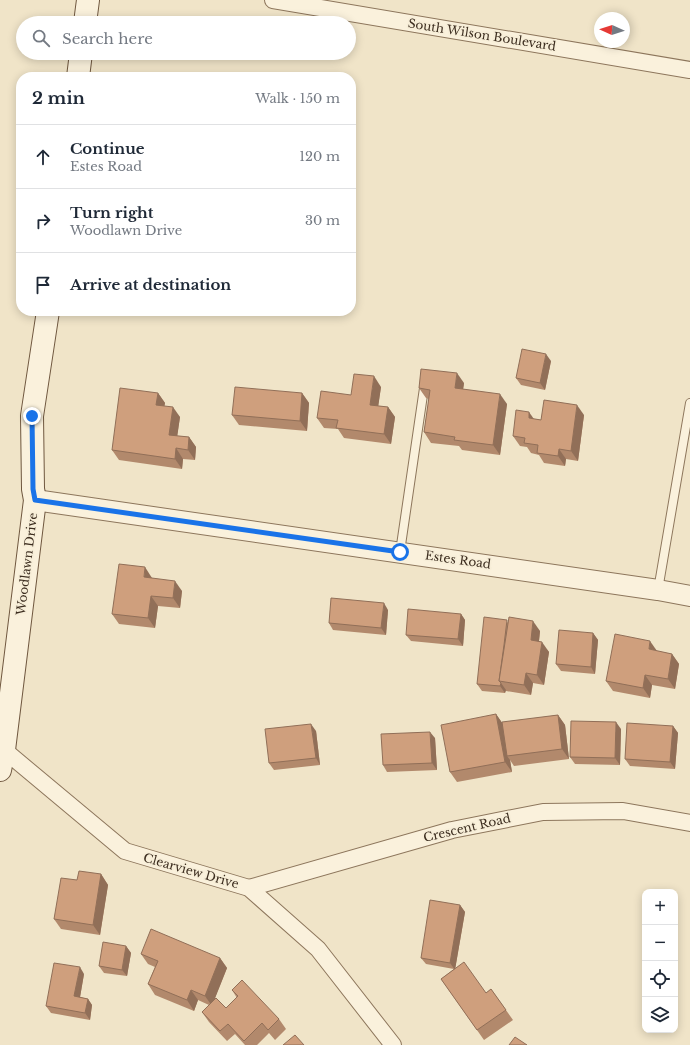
<!DOCTYPE html>
<html lang="en">
<head>
<meta charset="utf-8">
<style>
  :root { --surface:#fff; --page:#f2f2f3; --text:#1f2937; --muted:#747a83; --line:#e0e1e3 }
  body { margin:0; font-family:"Libre Baskerville",serif; background:var(--page); color:var(--text) }
  .controls { position:absolute; right:12px; bottom:12px; display:grid; overflow:hidden; border-radius:8px; box-shadow:0 2px 10px #0003 }
  .controls button { width:36px; height:36px; display:grid; place-items:center; padding:0; border:0; border-bottom:1px solid var(--line); background:var(--surface); color:var(--text); font:20px sans-serif }
  .compass { position:absolute; left:594px; top:12px; width:36px; height:36px; border-radius:50%; background:var(--surface); box-shadow:0 2px 10px #0003; rotate:273deg }
  .stop { position:absolute; width:12px; height:12px; margin:-9px; border:3px solid #1a73e8; border-radius:50%; background:#fff }
  .stop.end { background:#1a73e8; border-color:#fff; box-shadow:0 1px 4px #0008 }
  .list { margin:0; padding:0; list-style:none }
  h2 { display:flex; justify-content:space-between; align-items:center; height:52px; margin:0; padding:0 16px; font-size:17px }
  h2 small { font-size:13px; font-weight:400; color:var(--muted) }
  .list li { display:grid; grid-template-columns:26px 1fr auto; gap:12px; align-items:center; box-sizing:border-box; height:64px; padding:0 16px; border-top:1px solid var(--line) }
  .list b { display:block; font-size:15px; white-space:nowrap }
  .list p { margin:0; font-size:13px; white-space:nowrap; color:var(--muted) }
  .list em { font-size:13px; font-style:normal; color:var(--muted) }
  .icon { flex:none; width:22px; height:22px; fill:none; stroke:currentColor; stroke-width:2; stroke-linecap:round; stroke-linejoin:round }
  .map { position:relative; flex:none; width:690px; height:1045px; overflow:hidden }
  .search { position:absolute; background:var(--surface); box-shadow:0 2px 10px #0003; left:16px; top:16px; width:340px; height:44px; display:flex; align-items:center; gap:10px; box-sizing:border-box; padding:0 14px; border-radius:22px; color:var(--muted); font-size:15px }
  .panel { position:absolute; background:var(--surface); box-shadow:0 2px 10px #0003; left:16px; top:72px; width:340px; height:244px; border-radius:16px }
  .map>svg:first-child { display:block }
  .lines { fill:none; stroke-linecap:round; stroke-linejoin:round }
  .service-casing { stroke:#8d765c; stroke-width:10 }
  .minor-casing { stroke:#8d765c; stroke-width:18 }
  .tertiary-casing { stroke:#8d765c; stroke-width:22 }
  .secondary-casing { stroke:#6f573f; stroke-width:24 }
  .service { stroke:#faf1dc; stroke-width:8 }
  .minor { stroke:#faf1dc; stroke-width:16 }
  .tertiary { stroke:#faf1dc; stroke-width:20 }
  .secondary { stroke:#faf1dc; stroke-width:22 }
  .wall { fill:#b2896c }
  .shaded-wall { fill:#916f58 }
  .building { fill:#cf9f7d; stroke:#916f58 }
  .route { stroke:#1a73e8; stroke-width:5 }
  .labels { text-anchor:middle; stroke-width:3.5; stroke-linejoin:round; paint-order:stroke }
  .street-label { font-size:12px; fill:#3d2e20; stroke:#f7eed8 }
</style>
</head>
<body>
<div class="map">
<svg width="690" height="1045" viewBox="0 0 690 1045">
  <rect width="100%" height="100%" fill="#f0e4c8"/>
  <g class="lines">
    <defs>
      <g id="service">
        <polyline points="400,552 424,388"/>
        <polyline points="658,590 690,403"/>
      </g>
      <g id="minor">
        <polyline points="273,0 690,70"/>
        <polyline points="4,750 125,851 249,888 318,949 393,1045"/>
        <polyline points="249,888 452,830 543,812 623,811 690,823"/>
      </g>
      <polyline id="tertiary" points="35,500 658,590 690,596"/>
      <g id="secondary">
        <polyline points="85,23 88,0"/>
        <polyline points="78,77 81,53"/>
        <polyline points="0,770 4,750 35,500 33,489 32,416 48,311"/>
      </g>
    </defs>
    <use href="#service" class="service-casing"/>
    <use href="#minor" class="minor-casing"/>
    <use href="#tertiary" class="tertiary-casing"/>
    <use href="#secondary" class="secondary-casing"/>
    <use href="#service" class="service"/>
    <use href="#minor" class="minor"/>
    <use href="#tertiary" class="tertiary"/>
    <use href="#secondary" class="secondary"/>
  </g>
  <g class="wall">
    <polygon points="551,361 545,390 521,385 516,378"/>
    <polygon points="464,383 463,389 507,404 500,455 462,450 459,446 431,443 424,432 429,399 426,398 419,388"/>
    <polygon points="381,387 378,406 388,407 395,417 391,444 344,438 338,429 324,428 317,418 351,395"/>
    <polygon points="158,393 165,403 164,406 180,417 177,436 189,437 196,447 195,460 183,459 182,469 119,460 112,450"/>
    <polygon points="302,393 309,403 307,431 239,425 232,415"/>
    <polygon points="584,415 578,461 566,459 565,466 544,463 539,455 531,453 527,447 520,446 513,436 534,419 541,420"/>
    <polygon points="152,578 182,591 180,608 158,606 155,628 119,624 112,614"/>
    <polygon points="388,610 386,635 333,630 329,623"/>
    <polygon points="461,614 465,620 463,646 411,641 406,635"/>
    <polygon points="508,621 540,631 539,641 549,652 544,685 533,683 531,695 506,691 506,690 505,693 482,691 477,684"/>
    <polygon points="593,633 598,640 595,674 561,671 556,664"/>
    <polygon points="657,651 672,654 679,664 675,689 652,685 650,698 613,691 606,681"/>
    <polygon points="496,714 502,723 558,715 565,725 569,759 514,766 510,760 512,772 457,782 450,772"/>
    <polygon points="673,726 678,733 675,769 630,766 625,759"/>
    <polygon points="621,729 620,765 575,764 570,757"/>
    <polygon points="316,731 320,765 274,770 269,763"/>
    <polygon points="435,738 437,770 387,772 383,765"/>
    <polygon points="101,874 108,885 100,935 61,929 54,919 77,880"/>
    <polygon points="460,905 465,912 455,969 486,993 491,989 513,1020 484,1040 441,979 454,969 426,964 421,958"/>
    <polygon points="126,946 131,953 127,976 104,973 99,966"/>
    <polygon points="141,954 220,958 227,968 214,1000 226,1008 237,998 232,990 279,1019 286,1029 275,1040 269,1033 257,1045 245,1045 235,1034 227,1041 209,1022 202,1012 209,1005 198,1000 194,1011 155,995 148,984 155,967 148,964"/>
    <polygon points="84,974 80,997 88,999 92,1005 90,1020 51,1013 46,1006"/>
  </g>
  <g class="shaded-wall">
    <polygon points="546,354 551,361 545,390 540,383"/>
    <polygon points="457,373 464,383 462,398 455,388"/>
    <polygon points="374,376 381,387 377,415 370,405"/>
    <polygon points="158,393 165,403 163,415 156,405"/>
    <polygon points="302,393 309,403 307,431 300,421"/>
    <polygon points="500,394 507,404 500,455 493,445"/>
    <polygon points="577,405 584,415 578,461 571,451"/>
    <polygon points="173,407 180,417 176,445 169,435"/>
    <polygon points="388,407 395,417 391,444 384,434"/>
    <polygon points="529,412 536,422 529,418"/>
    <polygon points="189,437 196,447 195,460 188,450"/>
    <polygon points="176,448 183,459 182,469 175,459"/>
    <polygon points="559,449 566,459 565,466 558,456"/>
    <polygon points="145,567 152,578 151,587 144,577"/>
    <polygon points="175,581 182,591 180,608 173,598"/>
    <polygon points="151,596 158,606 155,628 148,618"/>
    <polygon points="384,603 388,610 386,635 381,628"/>
    <polygon points="461,614 465,620 463,646 458,639"/>
    <polygon points="533,621 540,631 538,650 531,640"/>
    <polygon points="593,633 598,640 595,674 591,667"/>
    <polygon points="650,641 657,651 649,649"/>
    <polygon points="542,642 549,652 544,685 537,675"/>
    <polygon points="672,654 679,664 675,689 668,679"/>
    <polygon points="526,673 533,683 531,695 524,685"/>
    <polygon points="645,675 652,685 650,698 643,688"/>
    <polygon points="501,683 506,690 505,693 500,686"/>
    <polygon points="496,714 503,724 507,756 510,760 512,772 505,762"/>
    <polygon points="558,715 565,725 569,759 562,749"/>
    <polygon points="616,722 621,729 620,765 615,758"/>
    <polygon points="311,724 316,731 320,765 316,758"/>
    <polygon points="673,726 678,733 675,769 670,762"/>
    <polygon points="430,732 435,738 437,770 432,763"/>
    <polygon points="101,874 108,885 100,935 93,925"/>
    <polygon points="460,905 465,912 455,970 450,963"/>
    <polygon points="126,946 131,953 127,976 122,970"/>
    <polygon points="220,958 227,968 212,1006 205,996"/>
    <polygon points="80,967 84,974 79,1003 74,996"/>
    <polygon points="191,990 198,1000 194,1011 187,1000"/>
    <polygon points="88,999 92,1005 90,1020 85,1013"/>
  </g>
  <g class="building">
    <polygon points="522,349 546,354 540,383 516,378"/>
    <polygon points="421,369 457,373 455,388 500,394 493,445 454,440 455,437 424,432 430,390 419,388"/>
    <polygon points="354,374 374,376 370,405 388,407 384,434 336,428 338,420 317,418 321,391 351,395"/>
    <polygon points="235,387 302,393 300,421 232,415"/>
    <polygon points="120,388 158,393 156,405 173,407 169,435 189,437 188,450 176,448 175,459 112,450"/>
    <polygon points="544,400 577,405 571,451 559,449 558,456 537,453 538,445 524,443 525,438 513,436 516,410 529,412 529,418 541,420"/>
    <polygon points="119,564 145,567 144,577 175,581 173,598 151,596 148,618 112,614"/>
    <polygon points="331,598 384,603 381,628 329,623"/>
    <polygon points="408,609 461,614 458,639 406,635"/>
    <polygon points="484,617 507,620 504,645 499,681 501,683 500,686 477,684"/>
    <polygon points="509,617 533,621 531,640 542,642 537,675 526,673 524,685 499,681"/>
    <polygon points="559,630 593,633 591,667 556,664"/>
    <polygon points="615,634 650,641 649,649 672,654 668,679 645,675 643,688 606,681"/>
    <polygon points="496,714 505,762 450,772 441,725"/>
    <polygon points="558,715 562,749 507,756 502,722"/>
    <polygon points="571,721 616,722 615,758 570,757"/>
    <polygon points="627,723 673,726 670,762 625,759"/>
    <polygon points="311,724 316,758 269,763 265,729"/>
    <polygon points="430,732 432,763 383,765 381,734"/>
    <polygon points="79,871 101,874 93,925 54,919 61,878 77,880"/>
    <polygon points="430,900 460,905 450,963 421,958"/>
    <polygon points="151,929 220,958 205,996 191,990 187,1000 148,984 158,961 141,954"/>
    <polygon points="103,942 126,946 122,970 99,966"/>
    <polygon points="464,962 486,993 491,989 506,1010 477,1030 441,979"/>
    <polygon points="54,963 80,967 74,996 88,999 85,1013 46,1006"/>
    <polygon points="242,980 279,1019 268,1030 262,1023 244,1041 228,1024 220,1031 202,1012 216,998 226,1008 238,996 232,990"/>
    <polygon points="295,1035 304,1045 283,1045"/>
    <polygon points="515,1037 527,1045 509,1045"/>
  </g>
  <g class="lines">
    <polyline class="route" points="32,416 33,489 35,500 400,552"/>
  </g>
  <g class="labels">
    <g class="street-label">
      <text transform="translate(482 35) rotate(9)" y="4">South Wilson Boulevard</text>
      <text transform="translate(458 560) rotate(8)" y="4">Estes Road</text>
      <text transform="translate(27 564) rotate(-83)" y="4">Woodlawn Drive</text>
      <text transform="translate(467 828) rotate(-13)" y="4">Crescent Road</text>
      <text transform="translate(191 871) rotate(16)" y="4">Clearview Drive</text>
    </g>
  </g>
</svg>
<div class="controls">
<button>+</button>
<button>−</button>
<button><svg class="icon" aria-label="locate" viewBox="0 0 24 24"><circle cx="12" cy="12" r="6"/><path d="M12 2v4M12 18v4M2 12h4M18 12h4"/></svg></button>
<button><svg class="icon" aria-label="layers" viewBox="0 0 24 24"><path d="M12 4l9 5-9 5-9-5zM3 14l9 5 9-5"/></svg></button>
</div>
<svg class="compass" viewBox="-18 -18 36 36"><path d="M0-13l5 13h-10z" fill="#e53935"/><path d="M0 13l5-13h-10z" fill="#747a83"/></svg>
<div class="stop" style="left:400px;top:552px"></div>
<div class="stop end" style="left:32px;top:416px"></div>
<div class="search"><svg class="icon" aria-label="search" viewBox="0 0 24 24"><circle cx="10" cy="10" r="6"/><path d="M15 15l6 6"/></svg>Search here</div>
<section class="panel">
<h2>2 min<small>Walk · 150 m</small></h2>
<ul class="list">
<li><svg class="icon" aria-label="ahead" viewBox="0 0 24 24"><path d="M12 20V5M6 11l6-6 6 6"/></svg><div><b>Continue</b><p>Estes Road</p></div><em>120 m</em></li>
<li><svg class="icon" aria-label="right" viewBox="0 0 24 24"><path d="M7 20v-9h11M14 6l5 5-5 5"/></svg><div><b>Turn right</b><p>Woodlawn Drive</p></div><em>30 m</em></li>
<li><svg class="icon" aria-label="arrive" viewBox="0 0 24 24"><path d="M6 21V4h12l-3 4 3 4H6"/></svg><div><b>Arrive at destination</b></div></li>
</ul>
</section>
</div>
</body>
</html>
